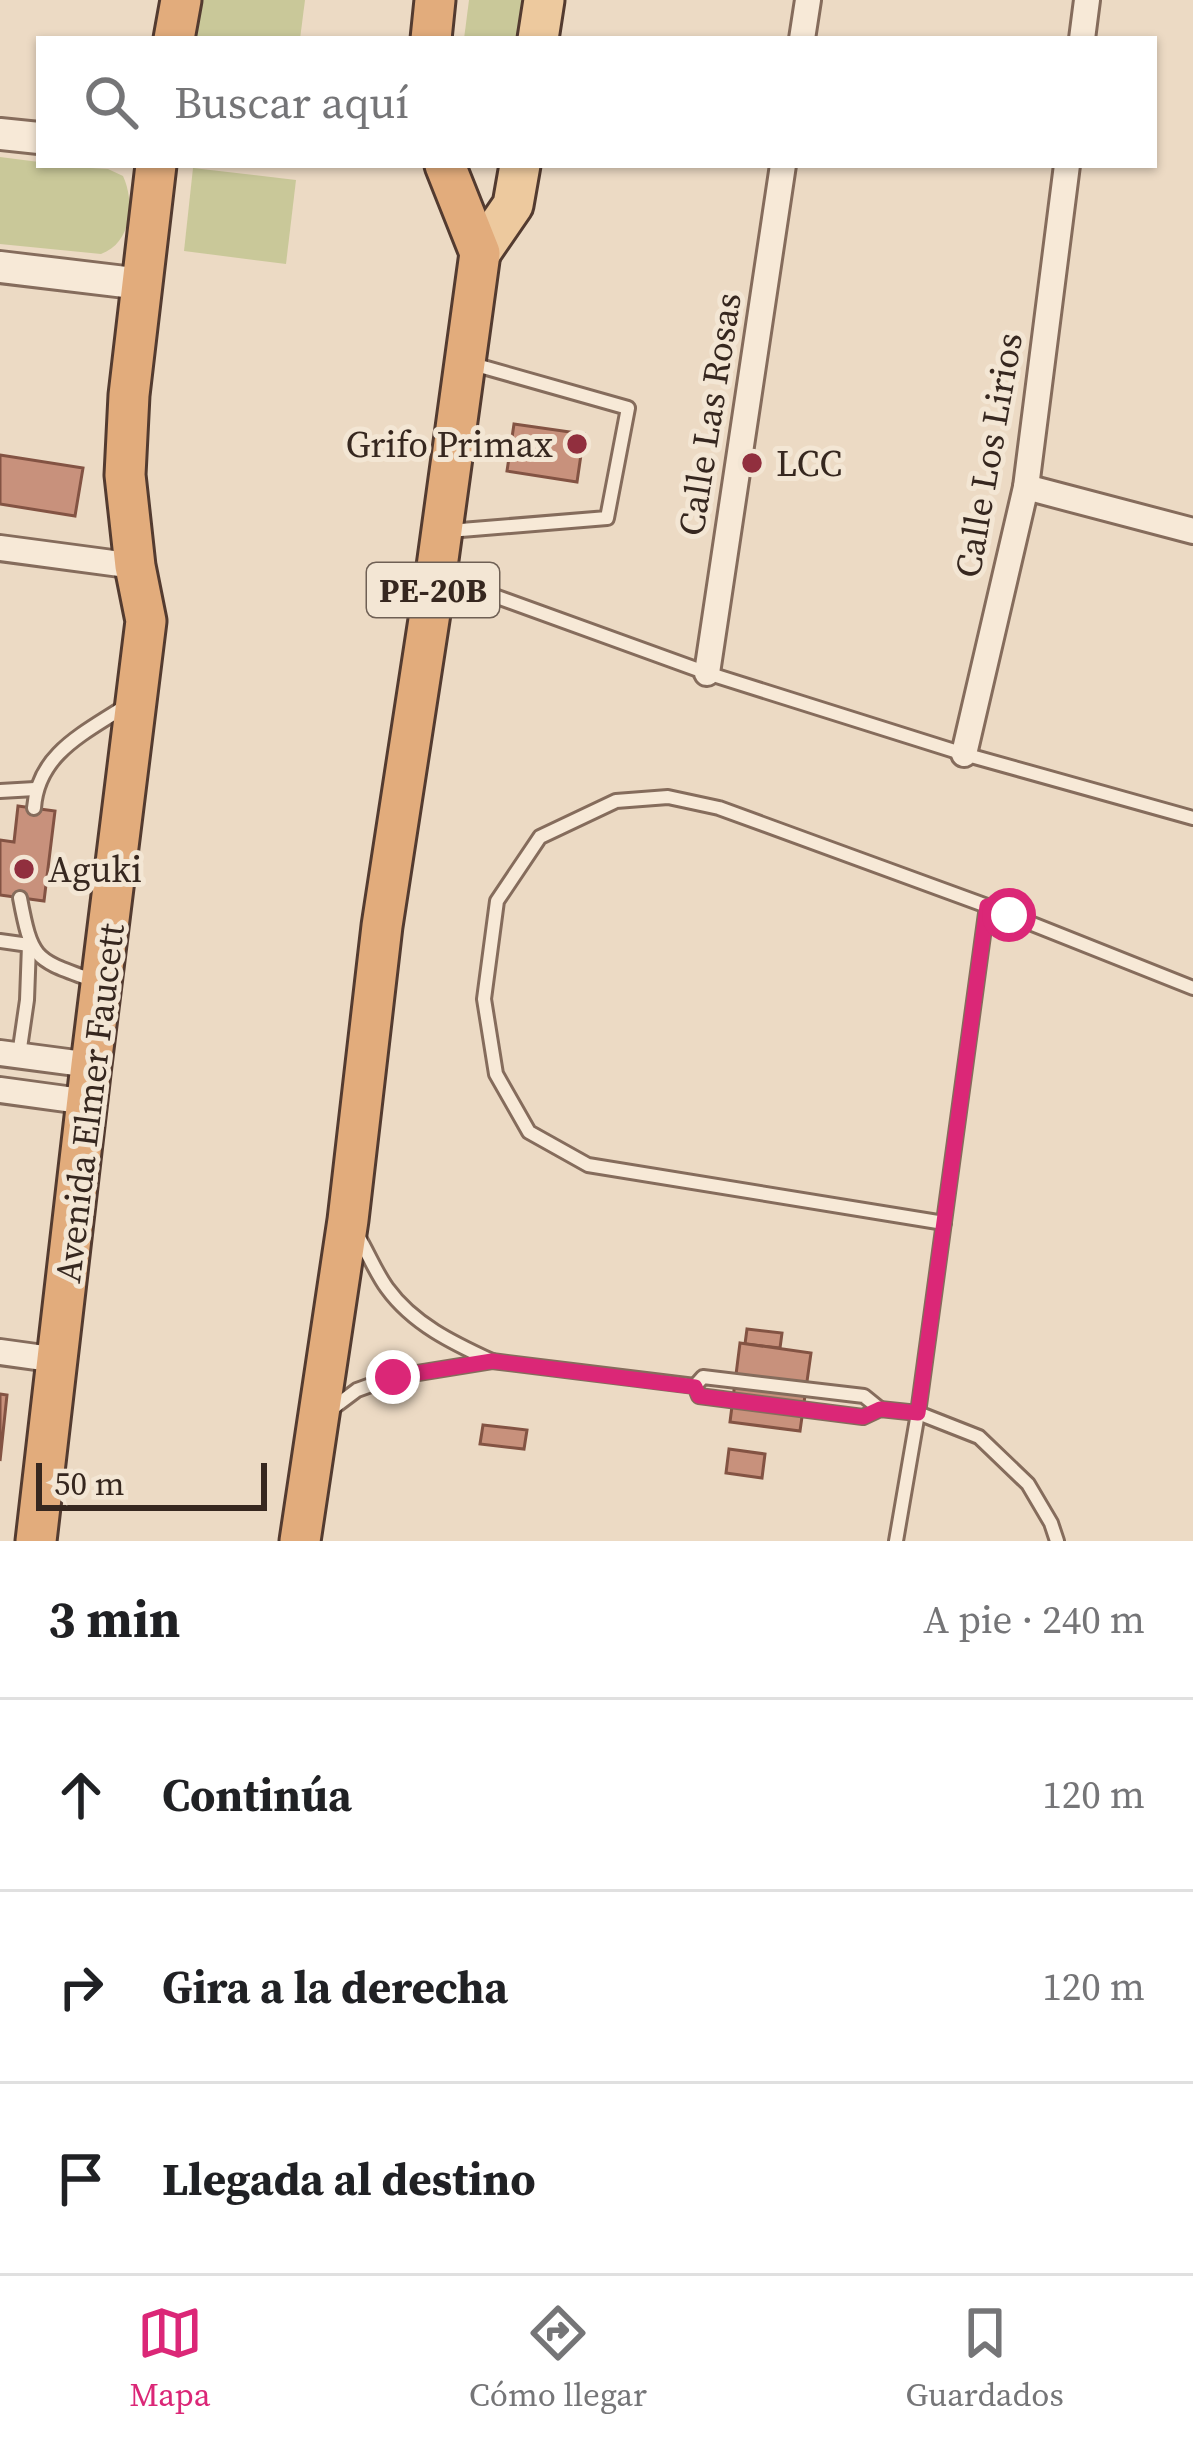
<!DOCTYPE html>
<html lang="es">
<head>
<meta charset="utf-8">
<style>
  :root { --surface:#fff; --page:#f2f2f2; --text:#202124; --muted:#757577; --line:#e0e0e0; --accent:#db2777 }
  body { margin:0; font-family:"Source Serif 4",serif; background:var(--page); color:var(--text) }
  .scale { position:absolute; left:36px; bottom:30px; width:231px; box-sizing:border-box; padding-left:12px; border:6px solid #36271f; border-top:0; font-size:33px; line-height:42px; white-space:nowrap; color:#36271f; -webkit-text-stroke:9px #f3e6d4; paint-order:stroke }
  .stop { position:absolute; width:36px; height:36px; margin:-27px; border:9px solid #db2777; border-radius:50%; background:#fff }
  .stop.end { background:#db2777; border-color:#fff; box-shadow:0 3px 12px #0008 }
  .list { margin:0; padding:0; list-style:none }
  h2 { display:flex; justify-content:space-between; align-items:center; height:156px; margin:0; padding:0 48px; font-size:51px }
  h2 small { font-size:39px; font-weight:400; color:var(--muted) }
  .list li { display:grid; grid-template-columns:78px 1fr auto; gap:36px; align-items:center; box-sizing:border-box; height:192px; padding:0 48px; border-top:3px solid var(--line) }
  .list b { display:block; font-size:45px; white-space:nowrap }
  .list em { font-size:39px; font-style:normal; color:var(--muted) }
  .icon { flex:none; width:66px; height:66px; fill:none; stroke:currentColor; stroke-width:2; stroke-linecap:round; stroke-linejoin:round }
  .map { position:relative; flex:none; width:1193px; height:1541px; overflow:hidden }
  .search { position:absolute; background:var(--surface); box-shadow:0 3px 9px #0004; left:36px; right:36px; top:36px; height:132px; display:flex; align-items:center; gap:30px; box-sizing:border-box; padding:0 42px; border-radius:0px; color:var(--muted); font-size:45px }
  .sheet { height:732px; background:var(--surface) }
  nav { display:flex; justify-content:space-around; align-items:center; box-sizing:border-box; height:168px; border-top:3px solid var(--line); background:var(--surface); font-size:33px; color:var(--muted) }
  nav a { display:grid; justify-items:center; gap:6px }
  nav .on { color:var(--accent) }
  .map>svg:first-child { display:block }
  .green { fill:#c9c899 }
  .building { fill:#c8917c; stroke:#835343; stroke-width:3 }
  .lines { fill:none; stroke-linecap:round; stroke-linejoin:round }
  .service-casing { stroke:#856c5c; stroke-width:18 }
  .minor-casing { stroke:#856c5c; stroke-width:30 }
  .tertiary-casing { stroke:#856c5c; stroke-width:36 }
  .primary-casing { stroke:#533b30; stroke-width:45 }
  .trunk-casing { stroke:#533b30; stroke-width:45 }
  .service { stroke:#f7e9d7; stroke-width:12 }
  .minor { stroke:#f7e9d7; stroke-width:24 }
  .tertiary { stroke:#f7e9d7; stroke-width:30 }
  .primary { stroke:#edc99e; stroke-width:39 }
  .trunk { stroke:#e2ac7c; stroke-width:39 }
  .route { stroke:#db2777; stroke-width:15 }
  .poi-dot { fill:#912f3e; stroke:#f3e6d4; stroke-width:4.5 }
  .labels { text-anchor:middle; stroke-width:10; stroke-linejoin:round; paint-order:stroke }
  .shield { fill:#f3e6d4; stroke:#6f6055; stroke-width:3 }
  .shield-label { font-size:33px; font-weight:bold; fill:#36271f }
  .street-label { font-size:36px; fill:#36271f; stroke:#f3e6d4 }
  .poi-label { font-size:36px; fill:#36271f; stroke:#f3e6d4; text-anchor:start }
</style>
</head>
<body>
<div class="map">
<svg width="1193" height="1541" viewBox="0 0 1193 1541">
  <rect width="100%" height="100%" fill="#ecdac4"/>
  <g class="green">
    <polygon points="186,0 305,0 300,39 180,39"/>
    <polygon points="469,0 526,0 521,39 464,39"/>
    <path d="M0 157 39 162V165L108 169 123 176C135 202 132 243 101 254L0 244Z"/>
    <polygon points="193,168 296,180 286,264 184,251"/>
  </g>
  <g class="building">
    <polygon points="514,424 584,434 577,482 507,471"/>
    <polygon points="0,455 83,468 75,516 0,504"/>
    <polygon points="18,806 55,811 44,901 0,895 0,840 14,842"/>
    <polygon points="747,1329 782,1333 780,1348 745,1344"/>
    <polygon points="740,1343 811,1353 800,1431 730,1422"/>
    <polygon points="0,1394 7,1395 0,1461"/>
    <polygon points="483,1425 527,1430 524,1449 480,1444"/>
    <polygon points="729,1449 765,1454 762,1478 726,1473"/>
  </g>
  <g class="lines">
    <defs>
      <g id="service">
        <polyline points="449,531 607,518 628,408 469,363"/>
        <polyline points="442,577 707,673 964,754 1193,818"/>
        <polyline points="0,791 35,789"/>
        <path d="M34 808C38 753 85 733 127 705"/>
        <path d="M20 898C32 962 35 959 95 981"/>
        <polyline points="0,941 29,945 27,1000 19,1055"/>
        <polyline points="944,1223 588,1165 529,1132 496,1074 484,999 497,901 540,837 616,801 668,797 719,808 987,906 1193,988"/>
        <path d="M358 1236C368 1253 376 1273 387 1288 413 1324 453 1343 492 1361"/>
        <polyline points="695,1386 703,1377 864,1396 880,1409"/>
        <polyline points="329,1411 357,1390 393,1377 492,1361 695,1386 699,1396 863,1417 880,1409 918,1413 979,1437 1028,1484 1051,1523 1057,1541"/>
        <polyline points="896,1541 918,1413 987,906"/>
      </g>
      <g id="minor">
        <polyline points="802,39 808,0"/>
        <polyline points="1082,39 1087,0"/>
        <polyline points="1026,487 1193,531"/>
        <polyline points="0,548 135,566"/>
        <polyline points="707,673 783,165"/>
        <polyline points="964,754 1026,487 1067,165"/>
        <polyline points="0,1053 91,1065"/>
        <polyline points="0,1090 88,1102"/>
        <polyline points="0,1352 58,1360"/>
      </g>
      <g id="tertiary">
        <polyline points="0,134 39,138"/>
        <polyline points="0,267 142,284"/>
      </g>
      <g id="primary">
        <polyline points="538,39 544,0"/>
        <polyline points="480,253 513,205 520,165"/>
      </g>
      <g id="trunk">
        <polyline points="174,39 181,0"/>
        <polyline points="431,39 435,0"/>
        <polyline points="36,1541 91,1065 146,621 135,566 125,475 129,395 156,165"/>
        <polyline points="300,1541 348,1220 382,926 436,574 480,253 445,165"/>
      </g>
    </defs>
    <use href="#service" class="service-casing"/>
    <use href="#minor" class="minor-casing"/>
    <use href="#tertiary" class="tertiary-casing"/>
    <use href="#primary" class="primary-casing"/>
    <use href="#trunk" class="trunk-casing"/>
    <use href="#service" class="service"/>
    <use href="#minor" class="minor"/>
    <use href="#tertiary" class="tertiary"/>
    <use href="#primary" class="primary"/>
    <use href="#trunk" class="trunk"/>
  </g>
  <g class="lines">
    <polyline class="route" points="393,1377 492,1361 695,1387 699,1396 863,1417 880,1409 918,1413 987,906 1009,915"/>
  </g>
  <g class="poi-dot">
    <circle cx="577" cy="444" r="12"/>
    <circle cx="752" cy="463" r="12"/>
    <circle cx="24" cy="869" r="12"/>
  </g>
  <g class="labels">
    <rect class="shield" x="367" y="563" width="132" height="54" rx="9"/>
    <g class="shield-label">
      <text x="433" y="602">PE-20B</text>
    </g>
    <g class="street-label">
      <text transform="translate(709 414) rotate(-81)" y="13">Calle Las Rosas</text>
      <text transform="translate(988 455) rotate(-80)" y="13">Calle Los Lirios</text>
      <text transform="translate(89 1103) rotate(-83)" y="13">Avenida Elmer Faucett</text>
    </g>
    <g class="poi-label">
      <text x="553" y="457" text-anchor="end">Grifo Primax</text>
      <text x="776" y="476">LCC</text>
      <text x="48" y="882">Aguki</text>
    </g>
  </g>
</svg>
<div class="scale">50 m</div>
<div class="stop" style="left:1009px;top:915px"></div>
<div class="stop end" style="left:393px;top:1377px"></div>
<div class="search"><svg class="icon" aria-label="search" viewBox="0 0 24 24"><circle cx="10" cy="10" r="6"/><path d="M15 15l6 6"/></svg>Buscar aquí</div>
</div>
<section class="sheet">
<h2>3 min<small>A pie · 240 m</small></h2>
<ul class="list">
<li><svg class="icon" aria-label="ahead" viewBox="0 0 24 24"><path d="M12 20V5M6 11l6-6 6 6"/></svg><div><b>Continúa</b></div><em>120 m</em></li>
<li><svg class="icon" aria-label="right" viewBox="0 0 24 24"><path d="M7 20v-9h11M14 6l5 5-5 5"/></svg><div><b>Gira a la derecha</b></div><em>120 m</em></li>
<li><svg class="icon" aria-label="arrive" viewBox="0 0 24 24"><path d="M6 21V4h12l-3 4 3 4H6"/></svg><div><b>Llegada al destino</b></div></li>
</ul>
</section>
<nav>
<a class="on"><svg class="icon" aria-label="map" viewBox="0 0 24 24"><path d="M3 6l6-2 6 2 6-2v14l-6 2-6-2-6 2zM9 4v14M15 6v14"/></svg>Mapa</a>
<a><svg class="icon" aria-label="directions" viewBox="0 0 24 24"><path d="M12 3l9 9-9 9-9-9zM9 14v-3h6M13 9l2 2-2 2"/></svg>Cómo llegar</a>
<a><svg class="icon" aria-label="saved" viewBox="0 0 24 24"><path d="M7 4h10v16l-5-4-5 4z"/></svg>Guardados</a>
</nav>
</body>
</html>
